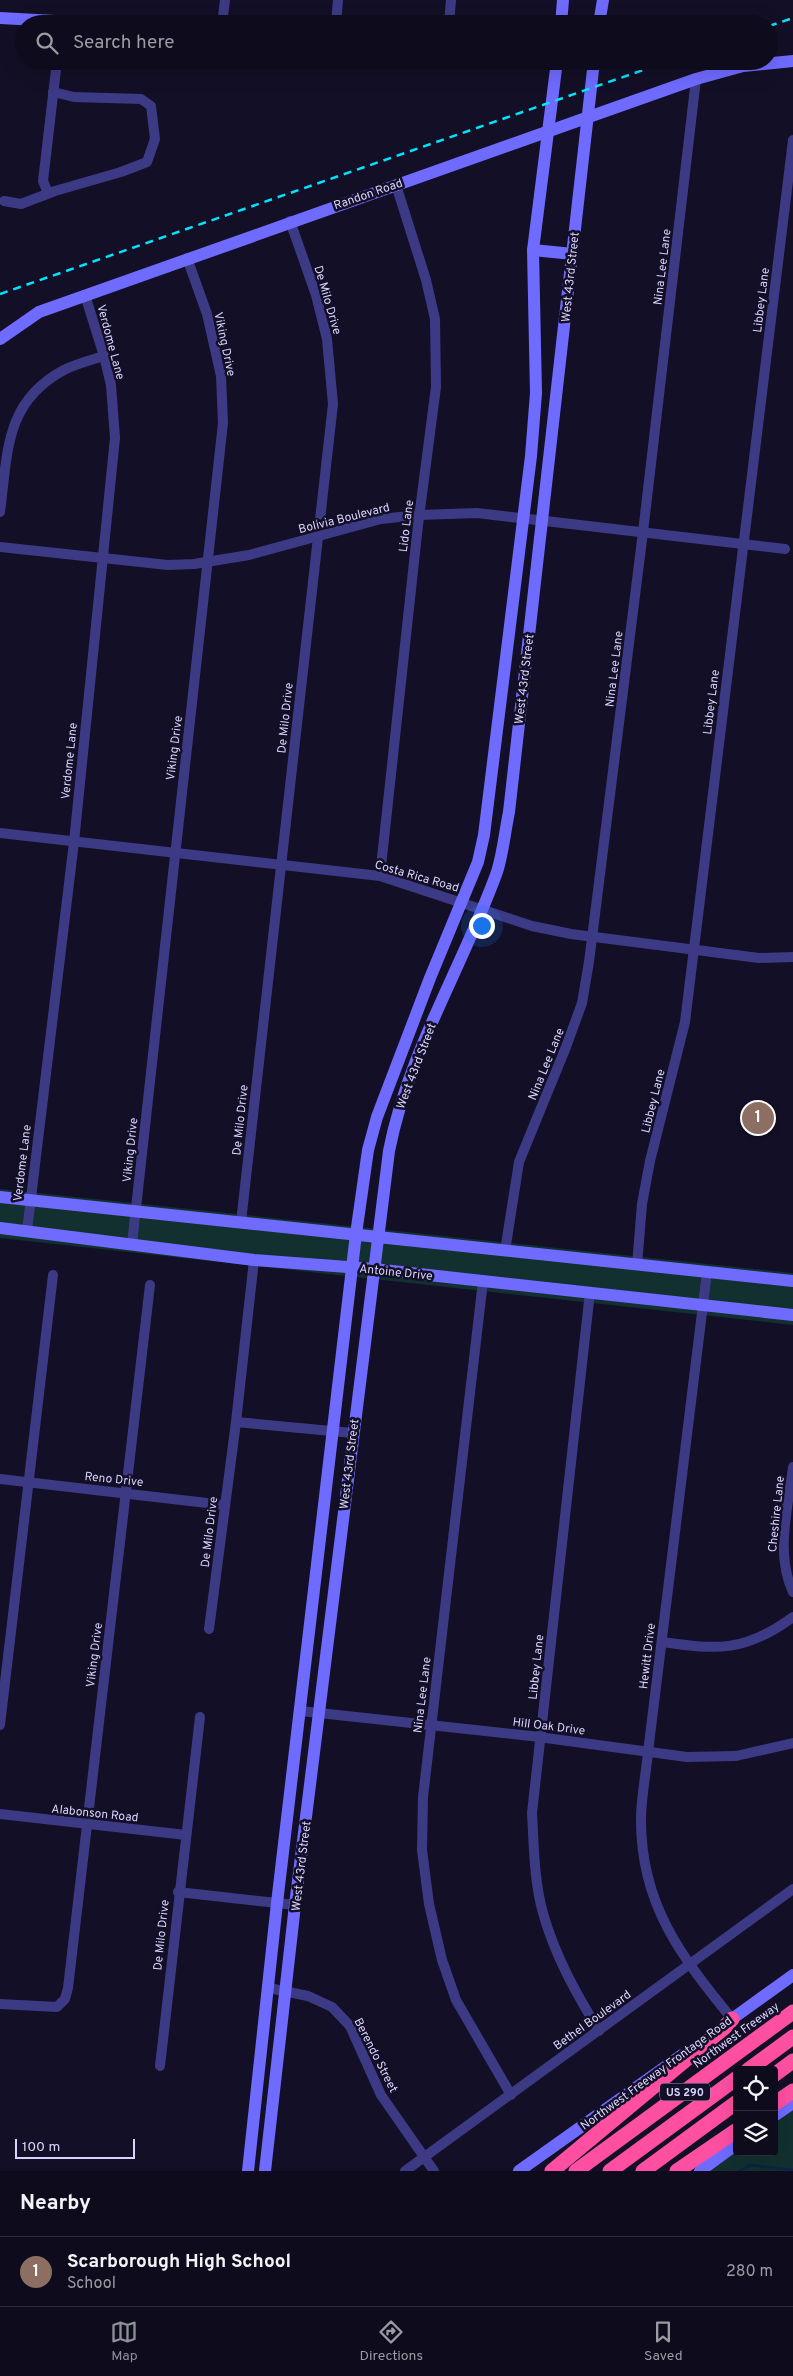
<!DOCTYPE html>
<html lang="en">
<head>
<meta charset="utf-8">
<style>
  :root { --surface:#0e0b1c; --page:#1c1929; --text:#f1f3f6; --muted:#9b9ba3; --line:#2e2b3b; --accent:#8c9099 }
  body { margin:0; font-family:Overpass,sans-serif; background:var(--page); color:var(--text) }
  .controls { position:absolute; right:15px; bottom:15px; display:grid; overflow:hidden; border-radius:5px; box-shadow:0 5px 20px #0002 }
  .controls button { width:45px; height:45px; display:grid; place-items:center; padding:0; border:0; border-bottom:1px solid var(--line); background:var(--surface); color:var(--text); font:25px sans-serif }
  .scale { position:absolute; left:15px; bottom:12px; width:120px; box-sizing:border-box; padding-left:5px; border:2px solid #d9d4ff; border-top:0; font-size:14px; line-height:18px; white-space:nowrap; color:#d9d4ff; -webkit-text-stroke:4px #130f26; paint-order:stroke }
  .you { position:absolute; left:481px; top:925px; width:18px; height:18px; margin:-12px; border:4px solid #fff; border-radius:50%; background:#1a73e8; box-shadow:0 0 0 8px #1a73e833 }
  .badge { display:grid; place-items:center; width:32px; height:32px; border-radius:50%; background:var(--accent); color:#fff; font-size:16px; font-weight:700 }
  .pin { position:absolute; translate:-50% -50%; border:2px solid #fff; box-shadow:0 1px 5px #0006 }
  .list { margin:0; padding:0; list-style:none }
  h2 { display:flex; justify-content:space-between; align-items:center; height:65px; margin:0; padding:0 20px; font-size:21px }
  h2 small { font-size:16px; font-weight:400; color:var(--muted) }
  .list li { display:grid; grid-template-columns:32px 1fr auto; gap:15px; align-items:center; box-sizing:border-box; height:70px; padding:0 20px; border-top:1px solid var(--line) }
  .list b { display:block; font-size:19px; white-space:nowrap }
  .list p { margin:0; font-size:16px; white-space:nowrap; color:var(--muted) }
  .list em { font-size:16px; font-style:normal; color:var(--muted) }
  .icon { flex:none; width:28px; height:28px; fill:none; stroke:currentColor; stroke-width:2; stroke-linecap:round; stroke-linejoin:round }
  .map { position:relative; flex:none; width:793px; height:2171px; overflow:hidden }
  .search { position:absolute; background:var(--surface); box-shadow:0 5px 20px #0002; left:15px; right:15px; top:15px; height:55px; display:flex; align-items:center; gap:12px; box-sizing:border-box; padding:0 18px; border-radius:28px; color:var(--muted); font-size:19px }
  .sheet { height:135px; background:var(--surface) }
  nav { display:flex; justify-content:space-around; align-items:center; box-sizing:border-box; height:70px; border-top:1px solid var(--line); background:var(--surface); font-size:14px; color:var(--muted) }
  nav a { display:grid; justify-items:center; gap:2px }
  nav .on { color:var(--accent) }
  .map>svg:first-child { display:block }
  .green { fill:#12302f }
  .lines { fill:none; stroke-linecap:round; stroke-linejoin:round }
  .stream { stroke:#0c2248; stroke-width:2.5 }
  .street { stroke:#3d3a85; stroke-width:10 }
  .secondary { stroke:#6f6bff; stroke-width:12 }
  .highway { stroke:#ff4fa3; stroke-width:15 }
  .rail { stroke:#00e5ff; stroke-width:2.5; stroke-dasharray:8 6; stroke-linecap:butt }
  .labels { text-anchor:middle; stroke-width:5; stroke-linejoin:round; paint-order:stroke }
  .shield { fill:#130f26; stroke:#9e99be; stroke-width:1 }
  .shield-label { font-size:11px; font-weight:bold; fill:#d9d4ff }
  .street-label { font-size:12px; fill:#d9d4ff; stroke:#130f26 }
</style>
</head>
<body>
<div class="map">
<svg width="793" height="2171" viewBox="0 0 793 2171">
  <rect width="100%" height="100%" fill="#130f26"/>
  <g class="green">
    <polygon points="0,1189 793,1273 793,1325 0,1238"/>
    <polygon points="793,2110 793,2171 710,2171 737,2151 774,2152 774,2124"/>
  </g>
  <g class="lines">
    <polyline class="stream" points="739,2171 750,2165 793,2170"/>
    <g class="street">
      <polyline points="222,24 225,0"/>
      <polyline points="336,24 338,0"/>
      <polyline points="449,24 451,0"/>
      <polyline points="48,193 43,181 57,61"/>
      <polyline points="4,201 21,204 55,191 121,172 147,162 155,139 151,106 141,99 74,97 53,92"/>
      <path d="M0 512C8 453 4 402 64 370 76 364 91 360 104 356"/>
      <polyline points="0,547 168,565 194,564 249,555 381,519 419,515 477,513 785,549"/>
      <polyline points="0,833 380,876 532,926 571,934 759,958 793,957"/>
      <polyline points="380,876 418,525 436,387 435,319 426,280 396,185"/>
      <polyline points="241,1222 333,404 327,339 316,295 290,221"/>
      <polyline points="27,1231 74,842 115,438 111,385 104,356 85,295"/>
      <polyline points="132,1244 223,423 221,376 207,314 187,258"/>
      <polyline points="505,1251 519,1162 566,1047 582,1003 589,962 643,532 696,79"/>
      <polyline points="637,1265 642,1204 650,1161 685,1022 793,140"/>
      <path d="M707 1272 648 1752C646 1774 641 1798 641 1820 641 1905 681 1956 732 2019"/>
      <polyline points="483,1281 423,1797 422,1850 429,1904 442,1960 456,2000 511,2095"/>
      <path d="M590 1292 532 1813C534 1847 534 1881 543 1913 555 1956 576 1993 599 2031"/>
      <polyline points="236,1422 353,1433"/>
      <path d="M793 1467C788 1507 775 1554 793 1592"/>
      <polyline points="0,1479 224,1505"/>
      <polyline points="209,1629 236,1422 254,1260"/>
      <path d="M662 1642C718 1650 745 1652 793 1617"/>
      <polyline points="301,1711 531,1736 687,1757 736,1756 793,1743"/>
      <polyline points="0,1725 53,1275"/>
      <polyline points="0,1814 186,1835"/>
      <polyline points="178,1892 295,1905"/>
      <polyline points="269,1988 308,1996 332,2007 350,2026 381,2095 434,2171"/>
      <polyline points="0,2004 57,2007 65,1999 68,1988 150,1285"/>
      <polyline points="160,2066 200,1717"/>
      <polyline points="405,2171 793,1889"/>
    </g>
    <g class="secondary">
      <polyline points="0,18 111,24"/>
      <polyline points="561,24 563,0"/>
      <polyline points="599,24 603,0"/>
      <polyline points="533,250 573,254"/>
      <polyline points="0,339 39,312 696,79 743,66 793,61"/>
      <polyline points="0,1197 793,1281"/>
      <polyline points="0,1228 254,1260 374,1269 793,1315"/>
      <polyline points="725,2024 793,1975"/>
      <polyline points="774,2116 793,2103"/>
      <polyline points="248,2171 277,1903 356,1234 368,1150 377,1117 430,978 478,862 484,835 531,456 536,393 533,250 557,61"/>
      <path d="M265 2171 295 1905 389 1151C408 1053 463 966 497 872 503 853 505 831 509 812L594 61"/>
      <polyline points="519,2171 682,2055"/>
      <polyline points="700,2171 737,2144"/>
    </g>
    <g class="highway">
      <polyline points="748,2070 793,2037"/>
      <polyline points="774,2075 793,2061"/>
      <polyline points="774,2104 793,2091"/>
      <polyline points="552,2171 724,2028 732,2019"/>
      <polyline points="576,2171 793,2012"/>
      <polyline points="610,2171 737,2078"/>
      <polyline points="643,2171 737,2102"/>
      <polyline points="677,2171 737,2130"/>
    </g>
    <g class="rail">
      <polyline points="769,26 793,18"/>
      <polyline points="0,294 669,61"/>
    </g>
  </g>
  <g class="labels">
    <rect class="shield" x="660" y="2083.5" width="50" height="17" rx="4"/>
    <g class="shield-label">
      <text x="685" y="2096">US 290</text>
    </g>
    <g class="street-label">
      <text transform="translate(368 194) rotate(-19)" y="4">Randon Road</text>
      <text transform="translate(662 267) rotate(-83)" y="4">Nina Lee Lane</text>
      <text transform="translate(570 277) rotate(-84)" y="4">West 43rd Street</text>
      <text transform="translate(328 300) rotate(74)" y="4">De Milo Drive</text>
      <text transform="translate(761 300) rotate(-83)" y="4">Libbey Lane</text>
      <text transform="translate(111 342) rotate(75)" y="4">Verdome Lane</text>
      <text transform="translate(225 344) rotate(78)" y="4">Viking Drive</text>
      <text transform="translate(344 518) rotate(-14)" y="4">Bolivia Boulevard</text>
      <text transform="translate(406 526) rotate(-83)" y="4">Lido Lane</text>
      <text transform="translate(614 669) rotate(-83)" y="4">Nina Lee Lane</text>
      <text transform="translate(524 679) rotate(-83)" y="4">West 43rd Street</text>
      <text transform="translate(711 702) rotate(-83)" y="4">Libbey Lane</text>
      <text transform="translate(285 718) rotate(-84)" y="4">De Milo Drive</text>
      <text transform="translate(174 748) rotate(-83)" y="4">Viking Drive</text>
      <text transform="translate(69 761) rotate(-84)" y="4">Verdome Lane</text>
      <text transform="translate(417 876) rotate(16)" y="4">Costa Rica Road</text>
      <text transform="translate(546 1064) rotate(-68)" y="4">Nina Lee Lane</text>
      <text transform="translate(416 1066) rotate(-69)" y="4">West 43rd Street</text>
      <text transform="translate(653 1101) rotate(-76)" y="4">Libbey Lane</text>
      <text transform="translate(240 1120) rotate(-84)" y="4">De Milo Drive</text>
      <text transform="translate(130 1150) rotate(-84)" y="4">Viking Drive</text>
      <text transform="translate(22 1163) rotate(-83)" y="4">Verdome Lane</text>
      <text transform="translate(396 1272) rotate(6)" y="4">Antoine Drive</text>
      <text transform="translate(349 1464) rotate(-83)" y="4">West 43rd Street</text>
      <text transform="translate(114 1479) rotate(6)" y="4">Reno Drive</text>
      <text transform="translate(776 1514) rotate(-84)" y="4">Cheshire Lane</text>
      <text transform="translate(209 1532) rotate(-83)" y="4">De Milo Drive</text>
      <text transform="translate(94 1655) rotate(-83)" y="4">Viking Drive</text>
      <text transform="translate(647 1656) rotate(-83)" y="4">Hewitt Drive</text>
      <text transform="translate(536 1667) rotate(-84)" y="4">Libbey Lane</text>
      <text transform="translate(422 1695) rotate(-83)" y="4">Nina Lee Lane</text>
      <text transform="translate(549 1726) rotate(7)" y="4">Hill Oak Drive</text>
      <text transform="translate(95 1813) rotate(6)" y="4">Alabonson Road</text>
      <text transform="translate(301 1866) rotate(-83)" y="4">West 43rd Street</text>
      <text transform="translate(161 1935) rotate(-84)" y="4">De Milo Drive</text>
      <text transform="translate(592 2020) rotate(-36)" y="4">Bethel Boulevard</text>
      <text transform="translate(736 2035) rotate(-36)" y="4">Northwest Freeway</text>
      <text transform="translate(376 2055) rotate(63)" y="4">Berendo Street</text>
      <text transform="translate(656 2073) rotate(-36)" y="4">Northwest Freeway Frontage Road</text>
    </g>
  </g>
</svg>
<div class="controls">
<button><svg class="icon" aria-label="locate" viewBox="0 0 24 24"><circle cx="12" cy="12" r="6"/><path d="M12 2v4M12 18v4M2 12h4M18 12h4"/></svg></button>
<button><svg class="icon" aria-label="layers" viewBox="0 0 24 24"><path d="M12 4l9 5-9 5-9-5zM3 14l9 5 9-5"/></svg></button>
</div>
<div class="scale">100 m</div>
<div class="you"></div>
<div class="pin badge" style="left:758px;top:1118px;background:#8d6e63">1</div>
<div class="search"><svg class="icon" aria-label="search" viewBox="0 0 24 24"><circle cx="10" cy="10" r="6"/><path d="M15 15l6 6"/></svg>Search here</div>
</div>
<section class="sheet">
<h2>Nearby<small></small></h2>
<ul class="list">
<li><span class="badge" style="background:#8d6e63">1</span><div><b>Scarborough High School</b><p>School</p></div><em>280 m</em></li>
</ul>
</section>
<nav>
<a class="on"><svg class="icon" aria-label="map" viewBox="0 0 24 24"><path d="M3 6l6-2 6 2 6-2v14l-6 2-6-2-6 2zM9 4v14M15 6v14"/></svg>Map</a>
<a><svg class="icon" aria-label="directions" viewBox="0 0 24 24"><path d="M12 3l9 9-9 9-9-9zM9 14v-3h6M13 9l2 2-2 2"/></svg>Directions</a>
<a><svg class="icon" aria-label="saved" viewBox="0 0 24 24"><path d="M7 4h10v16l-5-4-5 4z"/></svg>Saved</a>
</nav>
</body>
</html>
